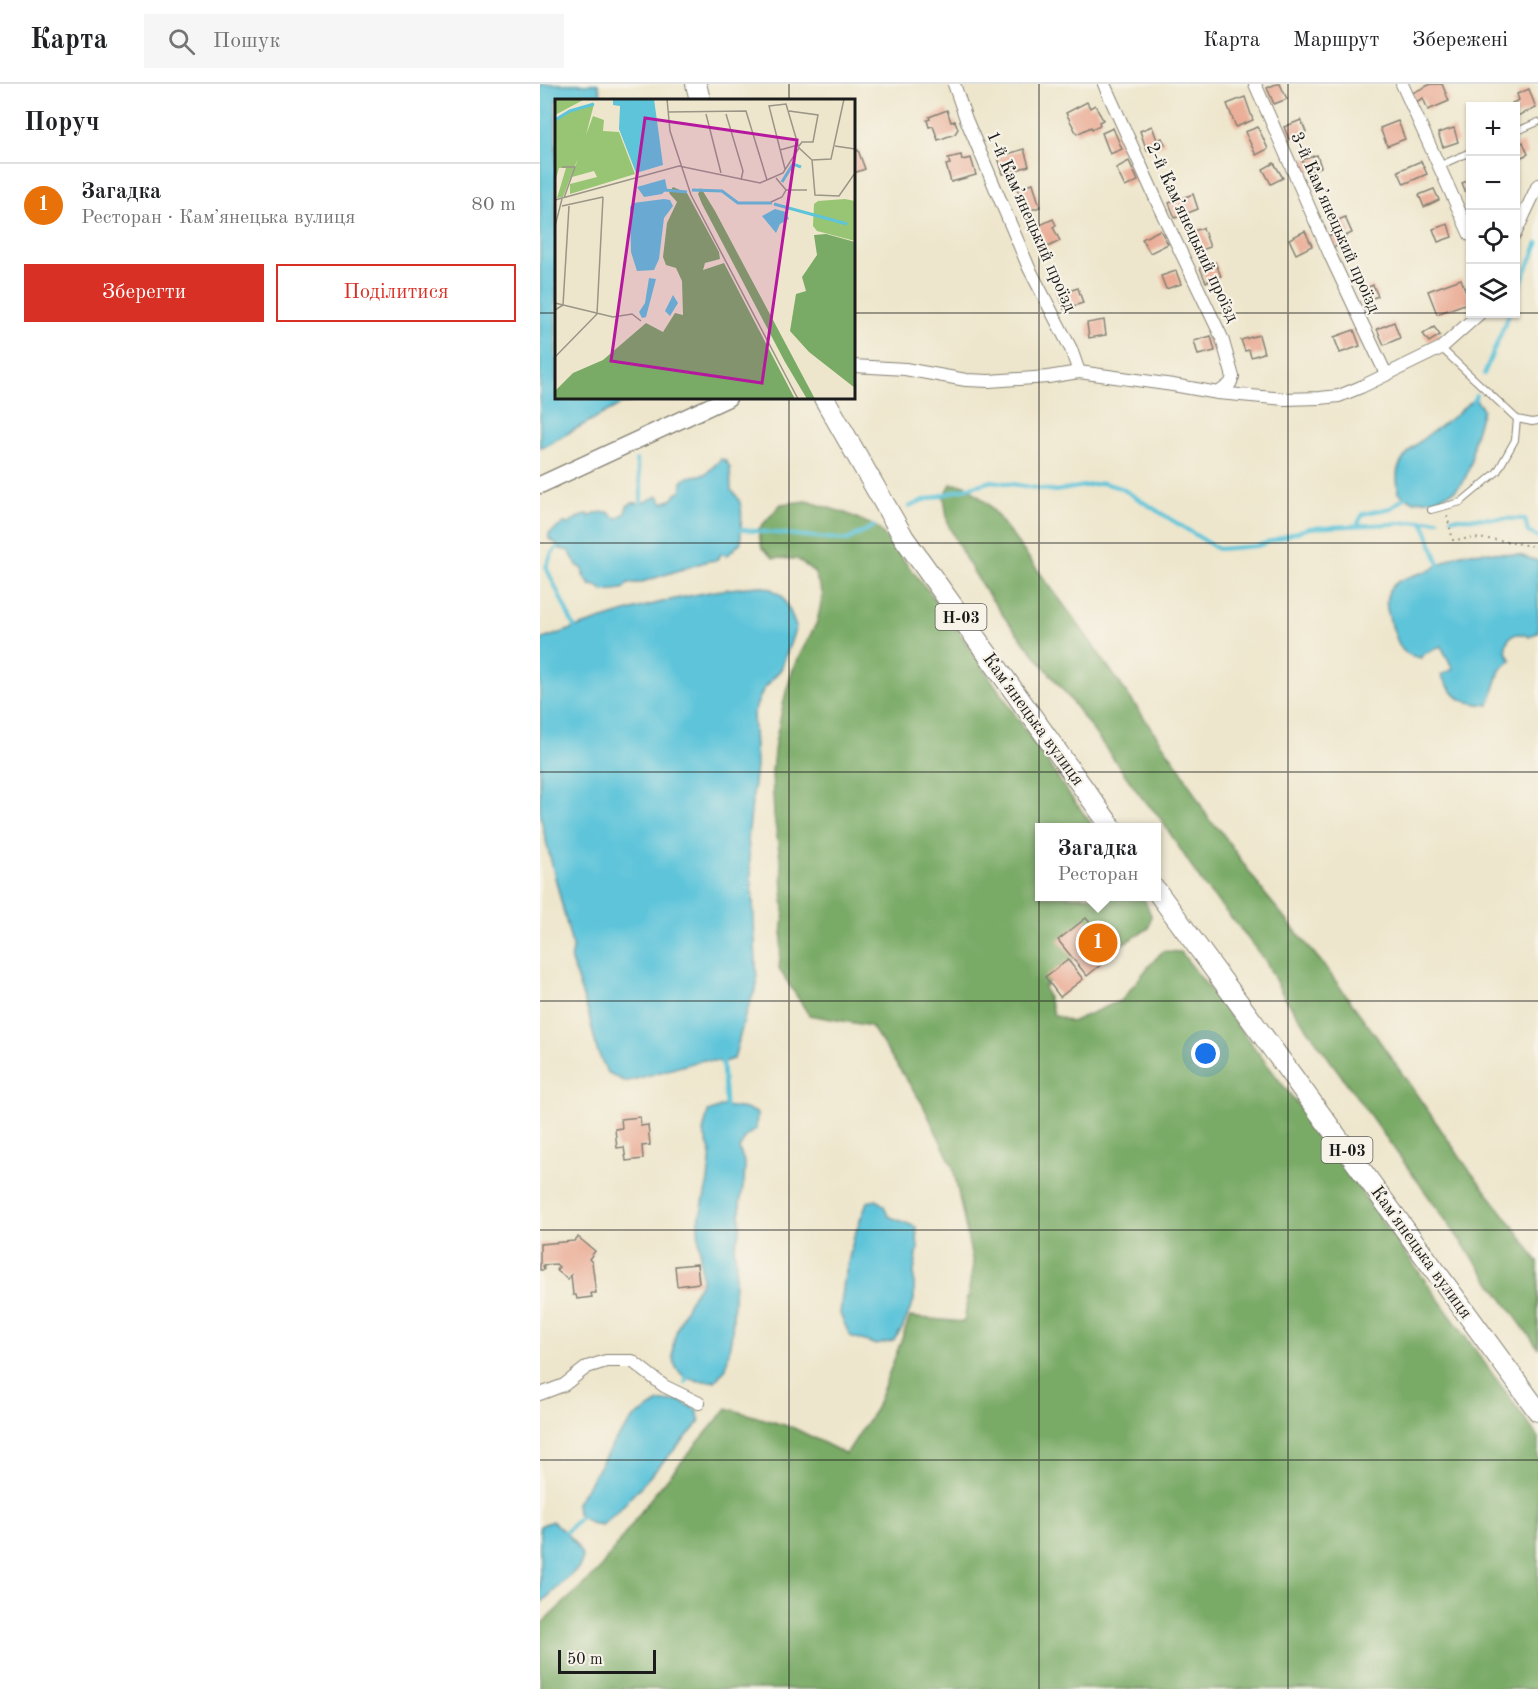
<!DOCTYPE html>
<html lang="uk">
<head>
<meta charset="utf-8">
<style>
  :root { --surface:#fff; --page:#f6f6f6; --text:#202124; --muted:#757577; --line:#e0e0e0; --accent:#d93025 }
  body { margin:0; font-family:"Old Standard TT",serif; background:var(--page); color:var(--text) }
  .controls { position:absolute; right:18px; top:18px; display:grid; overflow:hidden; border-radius:0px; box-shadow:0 2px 4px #0004 }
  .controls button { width:54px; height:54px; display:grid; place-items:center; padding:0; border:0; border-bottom:2px solid var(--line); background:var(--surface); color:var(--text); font:30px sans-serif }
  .scale { position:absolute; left:18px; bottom:15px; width:98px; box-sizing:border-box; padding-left:6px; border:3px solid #1c1c1c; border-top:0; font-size:16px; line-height:21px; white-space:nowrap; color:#1c1c1c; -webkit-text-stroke:4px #f7f3e8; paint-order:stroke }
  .you { position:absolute; left:666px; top:970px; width:21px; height:21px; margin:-15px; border:4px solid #fff; border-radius:50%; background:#1a73e8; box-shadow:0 0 0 9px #1a73e833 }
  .badge { display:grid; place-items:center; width:39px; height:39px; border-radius:50%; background:var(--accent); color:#fff; font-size:20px; font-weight:700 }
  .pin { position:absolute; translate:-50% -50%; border:3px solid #fff; box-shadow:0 2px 6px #0006 }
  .popup { position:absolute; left:495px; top:739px; width:126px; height:78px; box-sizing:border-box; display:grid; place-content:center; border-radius:0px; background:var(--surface); filter:drop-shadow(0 2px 4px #0005); font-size:20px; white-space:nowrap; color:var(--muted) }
  .popup b { font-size:22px; color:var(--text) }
  .popup::after { content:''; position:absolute; left:50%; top:100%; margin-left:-12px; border:12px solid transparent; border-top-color:var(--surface) }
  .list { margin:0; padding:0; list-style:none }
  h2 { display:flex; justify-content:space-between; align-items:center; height:78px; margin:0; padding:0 24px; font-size:26px }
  h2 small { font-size:20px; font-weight:400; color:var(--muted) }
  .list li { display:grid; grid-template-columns:39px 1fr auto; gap:18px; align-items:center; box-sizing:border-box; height:84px; padding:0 24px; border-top:2px solid var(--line) }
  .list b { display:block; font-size:22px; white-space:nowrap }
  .list p { margin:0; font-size:20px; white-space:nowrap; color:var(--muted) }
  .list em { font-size:20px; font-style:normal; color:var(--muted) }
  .actions { display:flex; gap:12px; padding:18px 24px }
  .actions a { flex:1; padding:14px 0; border:2px solid var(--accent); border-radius:0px; text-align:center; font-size:21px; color:var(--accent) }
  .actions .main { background:var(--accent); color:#fff }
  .icon { flex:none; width:33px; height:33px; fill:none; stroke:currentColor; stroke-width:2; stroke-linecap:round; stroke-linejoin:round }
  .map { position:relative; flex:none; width:998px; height:1605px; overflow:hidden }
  header { display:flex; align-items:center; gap:36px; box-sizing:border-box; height:84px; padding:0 30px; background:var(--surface); border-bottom:2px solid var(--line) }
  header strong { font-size:28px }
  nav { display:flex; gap:33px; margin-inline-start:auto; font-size:21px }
  .search { width:420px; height:54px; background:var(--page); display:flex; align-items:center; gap:15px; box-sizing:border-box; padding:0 21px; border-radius:0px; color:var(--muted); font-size:22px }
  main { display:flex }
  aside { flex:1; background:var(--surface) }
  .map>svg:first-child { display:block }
  .forest { fill:#79aa66; stroke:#4a6341; stroke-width:1.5 }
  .water { fill:#5dc4da; stroke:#3c707b; stroke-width:1.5 }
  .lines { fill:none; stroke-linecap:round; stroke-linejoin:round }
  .stream { stroke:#5dc4da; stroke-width:4 }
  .building { fill:#eaac95 }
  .lane-casing { stroke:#858174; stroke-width:8 }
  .street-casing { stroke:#858174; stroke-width:14 }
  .secondary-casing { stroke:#858174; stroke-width:19 }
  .primary-casing { stroke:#858174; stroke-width:22 }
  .path { stroke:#858174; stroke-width:2; stroke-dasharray:1.5 4.5; stroke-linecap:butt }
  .lane { stroke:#fff; stroke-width:6 }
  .street { stroke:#fff; stroke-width:12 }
  .secondary { stroke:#fff; stroke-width:16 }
  .primary { stroke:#fff; stroke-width:20 }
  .grid { fill:none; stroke:#1c1c1c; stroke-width:1.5; stroke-opacity:0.55 }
  .labels { text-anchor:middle; stroke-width:4.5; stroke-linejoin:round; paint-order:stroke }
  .shield { fill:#f7f3e8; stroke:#5e5c59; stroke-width:1.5 }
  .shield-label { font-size:16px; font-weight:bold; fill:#1c1c1c }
  .street-label { font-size:18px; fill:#1c1c1c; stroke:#f7f3e8 }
  .inset-river { fill:none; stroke:#5dc4da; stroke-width:3 }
  .inset-road { fill:none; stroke:#9a9586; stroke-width:1.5 }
  .view { fill:#b5179e; fill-opacity:0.15; stroke:#b5179e; stroke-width:3 }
  .inset-edge { fill:none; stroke:#1c1c1c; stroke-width:3 }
</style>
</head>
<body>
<header>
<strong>Карта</strong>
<div class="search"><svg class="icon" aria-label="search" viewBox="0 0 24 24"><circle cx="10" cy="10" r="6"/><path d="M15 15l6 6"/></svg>Пошук</div>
<nav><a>Карта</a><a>Маршрут</a><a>Збережені</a></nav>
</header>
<main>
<aside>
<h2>Поруч<small></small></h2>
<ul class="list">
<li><span class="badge" style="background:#e8710a">1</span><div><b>Загадка</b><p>Ресторан · Камʼянецька вулиця</p></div><em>80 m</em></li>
</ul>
<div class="actions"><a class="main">Зберегти</a><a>Поділитися</a></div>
</aside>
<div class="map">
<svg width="998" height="1605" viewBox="0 0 998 1605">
  <rect width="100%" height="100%" fill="#f7f3e8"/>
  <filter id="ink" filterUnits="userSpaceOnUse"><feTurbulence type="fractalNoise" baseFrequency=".0167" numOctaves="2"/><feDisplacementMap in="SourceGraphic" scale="12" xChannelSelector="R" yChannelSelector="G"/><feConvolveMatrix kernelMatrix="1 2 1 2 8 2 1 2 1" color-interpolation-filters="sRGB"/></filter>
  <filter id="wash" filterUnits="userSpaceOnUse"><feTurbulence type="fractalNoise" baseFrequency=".008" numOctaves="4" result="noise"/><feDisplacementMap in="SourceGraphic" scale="24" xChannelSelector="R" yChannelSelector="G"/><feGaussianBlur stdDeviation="1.35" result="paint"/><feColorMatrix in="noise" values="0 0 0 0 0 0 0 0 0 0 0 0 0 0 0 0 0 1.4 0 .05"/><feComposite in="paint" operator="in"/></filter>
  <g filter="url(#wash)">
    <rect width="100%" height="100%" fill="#eee6cc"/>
    <g class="forest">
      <polygon points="411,400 426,401 450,422 535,536 641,686 670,737 680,746 725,810 783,880 836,952 927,1083 977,1147 998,1178 998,1264 743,911 726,878 699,843 665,803 618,731 602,714 527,611 465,534 443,503 425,474 408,440 404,413"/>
      <polygon points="267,417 305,429 337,443 407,530 528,709 554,743 500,744 500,812 603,813 611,831 609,844 588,857 573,863 547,867 520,885 504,903 514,931 531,938 582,916 609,882 623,867 641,868 762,1026 998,1353 998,1605 0,1605 0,1541 58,1487 111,1414 187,1324 254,1344 306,1370 336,1324 370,1233 424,1238 433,1180 413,1083 382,1019 331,942 269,931 239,885 244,830 242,787 234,732 232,687 235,659 245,612 254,582 277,538 283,511 274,488 257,475 233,474 222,464 218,446 241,420"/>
    </g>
    <g class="water">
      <polygon points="0,0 58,0 63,16 16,16 16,314 103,314 79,321 5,362 0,363"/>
      <path d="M936 316 943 325 934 355 931 378 927 390 923 398 914 407 896 415 873 417 858 409C858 401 856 392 858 385 866 362 899 344 917 330 923 324 928 318 936 316Z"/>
      <path d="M181 375 185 376 190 383 191 406C208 419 199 442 201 458L188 471 181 470 177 476 168 477 99 499H88L83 505 63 507 57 502 50 501 43 491V485L37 481 29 467 20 465V462L9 455V450L24 439 29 440 37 434 48 430 50 433 55 429 68 428 74 433 78 434 85 429 87 422 92 419H102L118 412 123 419 133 415 137 409 141 408 142 398 148 393 166 390Z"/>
      <path d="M949 468 979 471 998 477V548L989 553C974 543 957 559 971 576L960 586 949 621C920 619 916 616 901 591L913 585 901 562 882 571 881 574C862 571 860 565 854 548 850 535 841 517 851 504 858 494 877 491 888 487 899 482 909 473 921 470 930 468 940 469 949 468Z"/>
      <path d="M220 502 231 505 242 512 250 527 256 543 241 585 223 606 213 630 216 681 208 755 213 816 217 901 205 932 194 975 183 978 163 976 85 998 67 988 57 966 49 931 31 877 33 865 3 745 0 725V556C71 531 145 507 220 502Z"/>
      <path d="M183 1022 207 1025 217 1029 216 1045 206 1052 199 1065 205 1080 204 1098 200 1119V1147L194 1163 196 1179 192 1249 186 1284 175 1297C103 1303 140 1228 162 1197L158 1142 168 1097 171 1069 163 1048 168 1028Z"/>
      <polygon points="337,1116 344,1122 348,1132 376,1143 378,1164 374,1188 374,1216 362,1245 353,1257 336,1261 310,1252 300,1230 304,1196 314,1153 327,1118"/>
      <polygon points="140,1317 157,1326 160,1338 78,1427 62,1441 50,1439 37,1429 36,1419 50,1398 74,1358 95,1333 119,1318"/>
      <path d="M12 1437C25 1448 37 1458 43 1474L39 1483 0 1520V1442Z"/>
    </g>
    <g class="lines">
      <g class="stream">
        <polyline points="975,213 998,159"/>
        <polyline points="944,290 969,230"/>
        <polyline points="933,319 936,311"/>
        <polyline points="96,376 101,403 101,422"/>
        <polyline points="369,423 381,417 452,397 515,407 563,399 581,404 678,465 717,462 769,444 850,440 898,436"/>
        <polyline points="911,434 985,435 988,448 998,453"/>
        <polyline points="883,437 900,483"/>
        <polyline points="817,441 823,430 851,424 869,410"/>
        <polyline points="195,445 307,456 334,442"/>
        <polyline points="22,458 12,469 6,483 36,547"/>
        <polyline points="182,975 186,1027"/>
        <polyline points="145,1298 150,1288"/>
        <polyline points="23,1451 43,1430"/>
      </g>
    </g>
    <g id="blocks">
      <g class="building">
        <polygon points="736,0 740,0 747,15 734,20 727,4"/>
        <polygon points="891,0 902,0 909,17 888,26 883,14 876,18 872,9"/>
        <polygon points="989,5 996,24 977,32 975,22 973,22 972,19 979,16 977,10"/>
        <polygon points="705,13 713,36 696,43 687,20"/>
        <polygon points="547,18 550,24 555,21 563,36 559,38 560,41 552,45 551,43 537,50 526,29"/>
        <polygon points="407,26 411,38 415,37 418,45 415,50 398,56 393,42 389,43 387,36 390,35 389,33"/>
        <polygon points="761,36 766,48 749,55 744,43"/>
        <polygon points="858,37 865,55 847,62 840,44"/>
        <polygon points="612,42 617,56 622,54 625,60 607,67 600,47"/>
        <polygon points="718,43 728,65 716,71 705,48"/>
        <polygon points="573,44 582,65 570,70 562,49"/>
        <polygon points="914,44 918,58 903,63 898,49"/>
        <polygon points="983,58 988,70 975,76 975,62"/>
        <polygon points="484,65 489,82 463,90 458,73"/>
        <polygon points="318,66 325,85 314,89 314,68"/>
        <polygon points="421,71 422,76 431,74 436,91 411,98 406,81 410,80 408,74"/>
        <polygon points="777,71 781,83 767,88 762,76"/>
        <polygon points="589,77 598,97 585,103 576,84"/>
        <polygon points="881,77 887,90 864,100 858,87"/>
        <polygon points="734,79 743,94 731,100 723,85"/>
        <polygon points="930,96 930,119 922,99"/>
        <polygon points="493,99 500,123 484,128 477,104"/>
        <polygon points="894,105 899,116 884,123 879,111"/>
        <polygon points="653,110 658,125 635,134 629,119"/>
        <polygon points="805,133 812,149 799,155 801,160 793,164 787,152 795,149 790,140"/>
        <polygon points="513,135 516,141 513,143 520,157 508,163 498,142"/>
        <polygon points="908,140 912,153 898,158 893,145"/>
        <polygon points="663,144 670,163 656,168 650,148"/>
        <polygon points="620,146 628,160 610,169 602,155"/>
        <polygon points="765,147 772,162 756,170 749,155"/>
        <polygon points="675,178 681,192 666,198 660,184"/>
        <polygon points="636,187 641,200 626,205 621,192"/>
        <polygon points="921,195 930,218 897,230 888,207"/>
        <polygon points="833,201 838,212 825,217 820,207"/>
        <polygon points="538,204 543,219 524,225 519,210"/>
        <polygon points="564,236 566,251 549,254 547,239"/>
        <polygon points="854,238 860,254 844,261 837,245"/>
        <polygon points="894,243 900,251 889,258 883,250"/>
        <polygon points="814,246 820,262 800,269 794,253"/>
        <polygon points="719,251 724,269 711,273 709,266 705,267 701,256"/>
        <polygon points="671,252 675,267 658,271 654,257"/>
        <polygon points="546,834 575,869 547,892 518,856"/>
        <polygon points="528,876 543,895 520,913 505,893"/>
        <polygon points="100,1033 101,1042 108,1041 110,1061 102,1062 103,1075 86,1077 84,1063 77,1064 75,1045 82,1044 81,1035"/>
        <polygon points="38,1153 55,1167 49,1175 52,1178 56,1209 51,1209 52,1213 37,1215 36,1211 33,1211 31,1191 28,1195 16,1186 19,1183 16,1180 3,1181 4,1186 0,1186 0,1160 34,1157"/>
        <polygon points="157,1180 159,1199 137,1202 135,1182"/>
      </g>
    </g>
  </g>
  <g filter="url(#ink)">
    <use href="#blocks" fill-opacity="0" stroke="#858174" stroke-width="1.5"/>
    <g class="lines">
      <defs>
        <g id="lane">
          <polyline points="975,48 998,38"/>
          <polyline points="899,82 930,68"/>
          <polyline points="901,264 977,335 992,338 998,337"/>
          <polyline points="891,426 921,418 957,388 975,356 977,335"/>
        </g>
        <g id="street">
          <polyline points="414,0 426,35 489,184 531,265 539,288"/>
          <polyline points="564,0 624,133 682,254 693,293 690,300 678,309"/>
          <polyline points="715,0 791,173 846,290"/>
          <polyline points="862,0 930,151"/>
          <polyline points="975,150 998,101"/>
          <polyline points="314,282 365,285 426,296 449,297 508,293 539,288 633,301 678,309 745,315 780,314 799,312 821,303 901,264 939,230"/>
          <polyline points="0,1310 24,1301 47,1283 66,1277 92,1277 124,1302 159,1319"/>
        </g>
        <polyline id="secondary" points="0,401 188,314"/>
        <g id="primary">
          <polyline points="156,0 160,16"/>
          <polyline points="284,314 364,454 572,744"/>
          <polyline points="616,806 998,1327"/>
        </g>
      </defs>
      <use href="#lane" class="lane-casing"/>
      <use href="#street" class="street-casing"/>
      <use href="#secondary" class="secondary-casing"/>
      <use href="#primary" class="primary-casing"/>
      <path class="path" d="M907 432 913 456C943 452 970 457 998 464"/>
      <use href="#lane" class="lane"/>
      <use href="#street" class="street"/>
      <use href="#secondary" class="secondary"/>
      <use href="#primary" class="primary"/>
    </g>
  </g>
  <path class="grid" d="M249 0V16M499 0V1605M748 0V1605M0 229H16M314 229H930M975 229H998M249 314V1605M0 459H998M0 688H998M0 917H998M0 1146H998M0 1376H998"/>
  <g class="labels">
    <g class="shield">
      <rect x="395.5" y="520" width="51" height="26" rx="4.5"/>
      <rect x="781.5" y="1053" width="51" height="26" rx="4.5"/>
    </g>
    <g class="shield-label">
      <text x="421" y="539">Н-03</text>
      <text x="807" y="1072">Н-03</text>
    </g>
    <g class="street-label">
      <text transform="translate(492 137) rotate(66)" y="6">1-й Камʼянецький проїзд</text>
      <text transform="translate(796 138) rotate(66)" y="6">3-й Камʼянецький проїзд</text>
      <text transform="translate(653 148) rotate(65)" y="6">2-й Камʼянецький проїзд</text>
      <text transform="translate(494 635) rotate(54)" y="6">Камʼянецька вулиця</text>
      <text transform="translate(882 1168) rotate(54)" y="6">Камʼянецька вулиця</text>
    </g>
  </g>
  <g transform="translate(15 15)">
    <rect width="300" height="300" fill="#eee6cc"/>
    <path d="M0 0H30L0 16ZM39 5 31 36 38 17 49 21 48 32 64 33 80 75 15 95V85L42 78 39 72 17 78 23 59 8 98 2 99 11 69H4L0 83V21L15 12ZM290 100 300 102V142L262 132 258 127 259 105 263 102Z" fill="#97c574"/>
    <path d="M118 88 132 94 164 153 165 160 150 164 148 171 169 164 240 300H0V292L18 274 48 261 91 224 108 233 120 214 128 216 127 182 121 169 111 166 108 158 112 124 122 103 114 94ZM146 89 160 112 260 300H252L230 263 147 105 143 95ZM271 135 300 143V289L254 253 235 232 241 195 251 192 247 178 262 156 259 136Z" fill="#79aa66"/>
    <path d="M99 0 108 66 81 74 64 30 65 7 58 6V1ZM110 80 112 90 107 95 89 98 82 88ZM109 100 115 101 118 107 109 119 104 160 99 171 82 172 76 153 75 108 78 104ZM220 110 231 113 234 120 225 125 221 134 207 117ZM94 179 101 180 91 218 87 219 84 213 90 204ZM118 196 123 204 115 217 110 212Z" fill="#5dc4da"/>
    <path class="inset-river" d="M0 21 15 12 39 5M227 83 238 65 246 68M109 91 132 93M137 91 167 92 183 104H217M219 105 292 125"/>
    <path class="inset-road" d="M112 0 115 32 136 96 243 300M234 12 263 16 258 43H247L244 47M113 13 191 12 212 81M151 15 166 74M171 15 188 72 186 81M280 47 300 50M225 51 243 46M257 61 276 60 289 0M7 68H20L9 99M230 70 214 7 231 5 244 49M221 79 231 91H252M0 101 124 67 205 84 228 74 244 49 257 61 260 96 284 97 300 74M216 103 227 98 231 91M7 107 48 98M0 127 7 100M0 204 58 218 77 215 86 222M0 211 8 206 14 107M0 258 42 215 48 98"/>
    <path class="view" d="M90 19 242 41 207 284 56 262Z"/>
    <rect width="300" height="300" class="inset-edge"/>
  </g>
</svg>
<div class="controls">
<button>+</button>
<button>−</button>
<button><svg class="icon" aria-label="locate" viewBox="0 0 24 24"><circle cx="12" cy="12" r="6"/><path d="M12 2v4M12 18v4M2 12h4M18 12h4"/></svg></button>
<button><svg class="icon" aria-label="layers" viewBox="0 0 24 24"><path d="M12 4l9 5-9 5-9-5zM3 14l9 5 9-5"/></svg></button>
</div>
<div class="scale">50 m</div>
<div class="you"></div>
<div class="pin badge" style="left:558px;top:859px;background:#e8710a">1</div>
<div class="popup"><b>Загадка</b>Ресторан</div>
</div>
</main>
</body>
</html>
